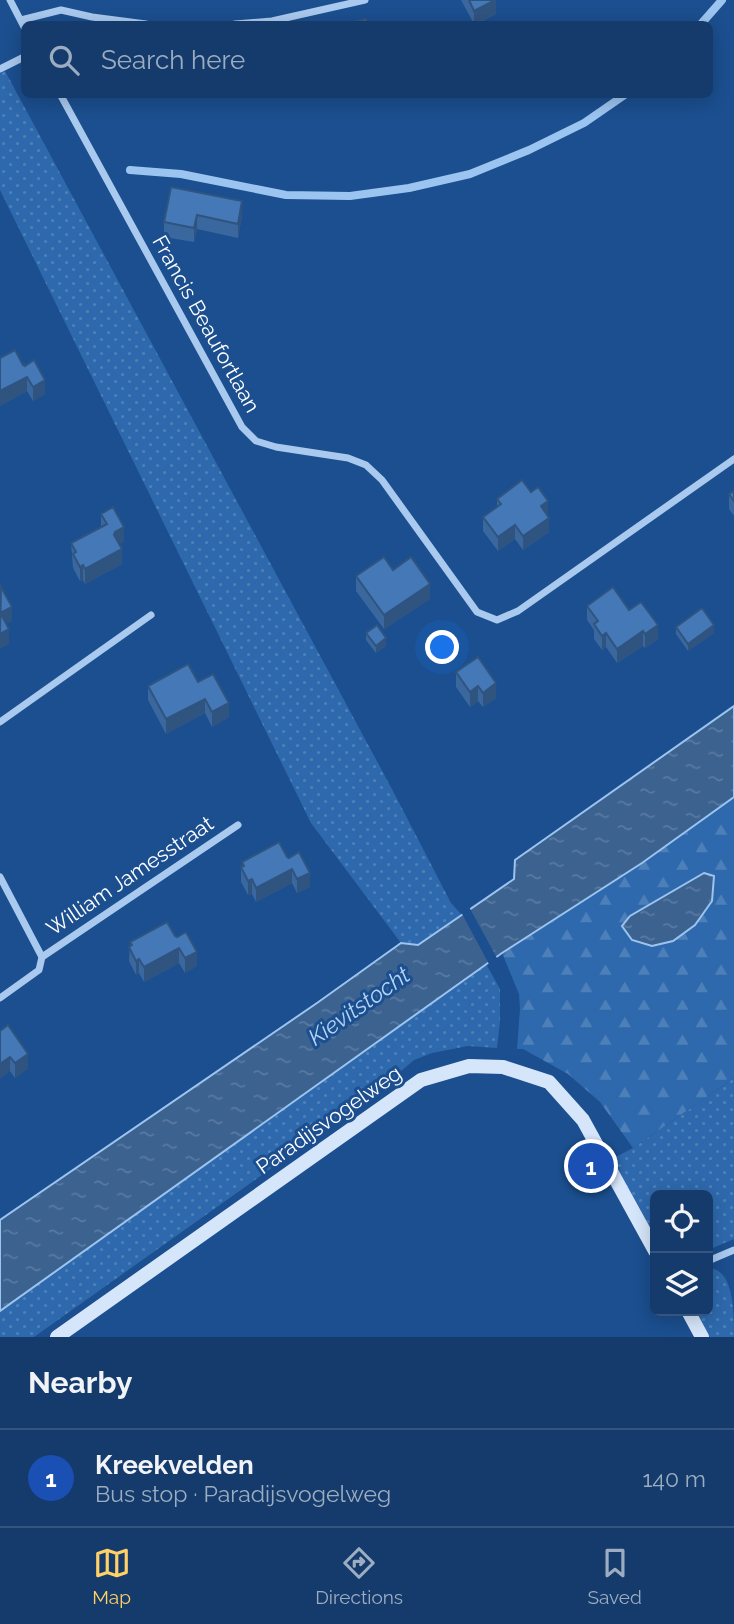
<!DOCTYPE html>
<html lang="en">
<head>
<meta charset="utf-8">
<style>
  :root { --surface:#143b6b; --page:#1d4271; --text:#f1f3f6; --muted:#9dadc1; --line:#33557e; --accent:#ffd166 }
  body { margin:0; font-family:Raleway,sans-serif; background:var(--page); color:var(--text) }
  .controls { position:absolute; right:21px; bottom:21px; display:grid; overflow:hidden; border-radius:10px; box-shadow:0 4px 18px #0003 }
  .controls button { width:63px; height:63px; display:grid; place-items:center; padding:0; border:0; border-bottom:2px solid var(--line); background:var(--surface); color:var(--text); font:35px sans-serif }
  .you { position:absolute; left:443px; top:648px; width:24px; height:24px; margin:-18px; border:5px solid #fff; border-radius:50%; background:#1a73e8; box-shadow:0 0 0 10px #1a73e833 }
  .badge { display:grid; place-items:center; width:46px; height:46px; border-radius:50%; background:var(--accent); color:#fff; font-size:23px; font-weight:700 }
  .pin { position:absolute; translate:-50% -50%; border:4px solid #fff; box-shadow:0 2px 7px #0006 }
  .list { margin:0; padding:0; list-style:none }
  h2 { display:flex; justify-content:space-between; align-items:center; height:91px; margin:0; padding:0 28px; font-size:30px }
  h2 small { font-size:23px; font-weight:400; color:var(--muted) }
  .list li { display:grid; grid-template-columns:46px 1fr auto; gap:21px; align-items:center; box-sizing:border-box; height:98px; padding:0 28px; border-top:2px solid var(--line) }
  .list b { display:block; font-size:26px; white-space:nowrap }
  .list p { margin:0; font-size:23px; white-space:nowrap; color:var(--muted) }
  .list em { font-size:23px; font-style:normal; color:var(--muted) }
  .icon { flex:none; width:38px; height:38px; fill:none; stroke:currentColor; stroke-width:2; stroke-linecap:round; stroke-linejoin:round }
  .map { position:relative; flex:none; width:734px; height:1337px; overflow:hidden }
  .search { position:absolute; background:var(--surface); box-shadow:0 4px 18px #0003; left:21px; right:21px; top:21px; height:77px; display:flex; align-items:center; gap:18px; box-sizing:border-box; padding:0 24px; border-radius:10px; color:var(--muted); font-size:26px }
  .sheet { height:189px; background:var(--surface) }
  nav { display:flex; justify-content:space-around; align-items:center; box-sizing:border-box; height:98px; border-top:2px solid var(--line); background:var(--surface); font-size:19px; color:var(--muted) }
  nav a { display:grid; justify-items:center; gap:4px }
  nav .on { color:var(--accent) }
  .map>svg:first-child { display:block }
  .grass { fill:url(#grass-dots) }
  .forest { fill:url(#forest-firs) }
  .water { fill:url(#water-ripples); stroke:#9cc4f0; stroke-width:2 }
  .pier { fill:#1b4f8f }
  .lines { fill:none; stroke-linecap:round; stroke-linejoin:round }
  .stream { stroke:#9cc4f0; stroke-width:8 }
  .street { stroke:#a9c9ee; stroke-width:7 }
  .secondary { stroke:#d6e6fa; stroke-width:14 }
  .wall { fill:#3a679d }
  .shaded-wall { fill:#305480 }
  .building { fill:#4478b7; stroke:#305480; stroke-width:2 }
  .labels { text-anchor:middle; stroke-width:6; stroke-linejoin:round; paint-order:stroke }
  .street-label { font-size:21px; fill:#fff; stroke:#1b4f8f }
  .water-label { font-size:23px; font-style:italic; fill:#b5d3f5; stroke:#1b4f8f }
</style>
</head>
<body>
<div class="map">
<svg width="734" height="1337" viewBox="0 0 734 1337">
  <defs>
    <pattern id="grass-dots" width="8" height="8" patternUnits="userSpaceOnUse" patternTransform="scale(1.75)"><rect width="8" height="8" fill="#2e69ad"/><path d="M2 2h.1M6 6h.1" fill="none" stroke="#4d80b9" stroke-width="1.8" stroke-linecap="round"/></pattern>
    <pattern id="forest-firs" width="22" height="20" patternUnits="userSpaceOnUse" patternTransform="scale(1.75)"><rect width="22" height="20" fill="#2e69ad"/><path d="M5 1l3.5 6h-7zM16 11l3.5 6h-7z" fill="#4d80b9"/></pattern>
    <pattern id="water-ripples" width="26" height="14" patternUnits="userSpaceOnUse" patternTransform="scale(1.75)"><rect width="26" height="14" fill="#3c6290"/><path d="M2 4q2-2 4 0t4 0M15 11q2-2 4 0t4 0" fill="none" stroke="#597aa1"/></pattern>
  </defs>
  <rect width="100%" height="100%" fill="#1b4f8f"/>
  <g class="grass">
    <polygon points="5,71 393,791 451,903 461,914 418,945 401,943 311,823 0,190 0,74"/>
    <polygon points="486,964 500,989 500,1021 497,1048 468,1046 432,1053 414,1060 386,1084 321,1133 34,1337 0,1337 0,1311"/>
    <polygon points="734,1078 734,1239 708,1250 708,1195 655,1195 655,1242 612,1159 633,1148"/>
    <path d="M714 1269C734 1275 734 1315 734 1337H707L692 1311H708V1270Z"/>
  </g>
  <polygon class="forest" points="734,797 734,1078 633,1148 600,1102 568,1074 523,1049 517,1049 520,1009 519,994 502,953 642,863"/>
  <g class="water">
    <polygon points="734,706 734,797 642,863 502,953 0,1311 0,1220 317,1003 401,943 418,945 514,879 515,860"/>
    <polygon points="704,873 714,876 712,901 695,925 673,941 652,946 632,940 622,926 630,916"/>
  </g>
  <polygon class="pier" points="468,905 498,960 490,966 460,910"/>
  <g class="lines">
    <g class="stream">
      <polyline points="701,24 722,0"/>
      <polyline points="130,170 181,174 286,195 350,196 409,188 470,174 529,150 584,123 626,94"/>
    </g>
    <g class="street">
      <polyline points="10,0 24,27"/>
      <polyline points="21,20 61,10 92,17 146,24"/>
      <polyline points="235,24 272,21 365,0"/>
      <polyline points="0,69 24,57"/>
      <polyline points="60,94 242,427 256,441 276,447 348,458 366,465 382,480 477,612 497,620 518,611 734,459"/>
      <polyline points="0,722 151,615"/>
      <polyline points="0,877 42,957 39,970 0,998"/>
      <polyline points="42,957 238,825"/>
      <polyline points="708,1261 734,1250"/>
    </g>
    <g class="secondary">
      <polyline points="688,1311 702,1337"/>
      <polyline points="57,1337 421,1080 469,1066 503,1067 549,1082 583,1120 655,1251"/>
    </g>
  </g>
  <g class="wall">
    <polygon points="461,0 496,0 496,14 476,24 474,24"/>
    <polygon points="171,187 242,215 238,238 197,229 194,242 164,237 164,222"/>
    <polygon points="0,358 23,365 45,394 33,401 27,391 0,406"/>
    <polygon points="734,491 734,516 729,509 729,494"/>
    <polygon points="497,499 548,515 547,516 549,532 523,550 515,539 498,551 483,531 483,517 497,507"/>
    <polygon points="101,514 124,542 119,544 122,564 85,584 83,580 80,581 73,568 71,543 101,527"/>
    <polygon points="393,570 430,599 384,629 356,591 356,576"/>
    <polygon points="587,606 658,639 645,648 643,646 617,663 606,647 602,650 594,639 594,630 587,620"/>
    <polygon points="676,627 714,633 688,651 676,634"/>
    <polygon points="366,633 386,646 376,653 366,640"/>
    <polygon points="456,672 496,698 483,707 478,701 470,707 456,687"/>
    <polygon points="198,682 229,717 212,727 205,713 166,734 148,700 148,686"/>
    <polygon points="287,857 310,887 297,893 292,883 256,902 252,894 248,895 241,882 241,867 242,867 242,862"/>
    <polygon points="175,936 197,966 185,973 179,963 144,982 139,973 136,975 129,961 130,942"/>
    <polygon points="0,1031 28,1068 15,1078 10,1071"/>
  </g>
  <g class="shaded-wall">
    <polygon points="496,0 496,14 474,24 474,11"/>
    <polygon points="242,201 242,215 238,238 238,224"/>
    <polygon points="197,215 197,229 194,242 194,228"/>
    <polygon points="27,377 27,391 0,406 0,391"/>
    <polygon points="45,380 45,394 33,401 33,387"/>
    <polygon points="548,501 548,515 541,520 541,506"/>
    <polygon points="549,518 549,532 523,550 523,536"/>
    <polygon points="515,525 515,539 498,551 498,537"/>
    <polygon points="124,527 124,542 115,547 115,532"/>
    <polygon points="122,549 122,564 85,584 85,569"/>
    <polygon points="83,565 83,580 80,581 80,567"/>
    <polygon points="430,584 430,599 384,629 384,615"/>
    <polygon points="12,607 12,621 2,626 2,612"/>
    <polygon points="658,625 658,639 645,648 645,634"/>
    <polygon points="714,625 714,633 688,651 688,644"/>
    <polygon points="9,629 9,644 0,649 0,634"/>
    <polygon points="643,631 643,646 617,663 617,649"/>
    <polygon points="606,633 606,647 602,650 602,636"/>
    <polygon points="386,638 386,646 376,653 376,646"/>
    <polygon points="496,683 496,698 483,707 483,693"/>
    <polygon points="478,686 478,701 470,707 470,692"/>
    <polygon points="205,699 205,713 166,734 166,719"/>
    <polygon points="229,703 229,717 212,727 212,712"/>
    <polygon points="292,869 292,883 256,902 256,888"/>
    <polygon points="310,873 310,887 297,893 297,879"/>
    <polygon points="252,879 252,894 248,895 248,881"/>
    <polygon points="179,948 179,963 144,982 144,967"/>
    <polygon points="197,952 197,966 185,973 185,958"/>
    <polygon points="139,959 139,973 136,975 136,961"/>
    <polygon points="28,1054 28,1068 15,1078 15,1063"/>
    <polygon points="10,1057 10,1071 0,1079 0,1064"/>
  </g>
  <g class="building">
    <polygon points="469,0 495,0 474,11"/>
    <polygon points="366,19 367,24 346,24"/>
    <polygon points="171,187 242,201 238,224 197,215 194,228 164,222"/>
    <polygon points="15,350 23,365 24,364 25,366 34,360 45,380 33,387 27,377 0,391 0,358"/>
    <polygon points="522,480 531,492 538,487 548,501 541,506 549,518 523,536 515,525 498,537 483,517 501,504 497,499"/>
    <polygon points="734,491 734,501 729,494"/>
    <polygon points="113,507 124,527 115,532 114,535 122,549 85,569 83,565 80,567 73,554 76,552 71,543 107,524 101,514"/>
    <polygon points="384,557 393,570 411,557 430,584 384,615 356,576"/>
    <polygon points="1,587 12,607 2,612 1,614 9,629 0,634"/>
    <polygon points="613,587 629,610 641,602 658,625 645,634 643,631 617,649 606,633 602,636 594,624 598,621 587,606"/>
    <polygon points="702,608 714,625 688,644 676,627"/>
    <polygon points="377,625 386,638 376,646 366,633"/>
    <polygon points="478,657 496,683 483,693 478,686 470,692 456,672"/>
    <polygon points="188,664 198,682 213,674 229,703 212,712 205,699 166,719 148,686"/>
    <polygon points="279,842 287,857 289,858 299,852 310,873 297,879 292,869 256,888 252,879 248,881 241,867 244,866 242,862"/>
    <polygon points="167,922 175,936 177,937 186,932 197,952 185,958 179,948 144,967 139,959 136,961 129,947 132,945 130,942"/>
    <polygon points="8,1025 28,1054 15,1063 10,1057 0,1064 0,1031"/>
  </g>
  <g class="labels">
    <g class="street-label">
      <text transform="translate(206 324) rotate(61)" y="7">Francis Beaufortlaan</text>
      <text transform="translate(130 876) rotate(-34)" y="7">William Jamesstraat</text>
      <text transform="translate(329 1120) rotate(-35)" y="7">Paradijsvogelweg</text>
    </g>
    <g class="water-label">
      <text transform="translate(359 1006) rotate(-35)" y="8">Kievitstocht</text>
    </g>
  </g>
</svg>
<div class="controls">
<button><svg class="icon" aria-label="locate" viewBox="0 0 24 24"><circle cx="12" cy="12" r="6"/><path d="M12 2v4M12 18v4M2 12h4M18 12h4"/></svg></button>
<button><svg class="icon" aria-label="layers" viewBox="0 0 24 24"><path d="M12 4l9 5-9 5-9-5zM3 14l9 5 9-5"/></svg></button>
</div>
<div class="you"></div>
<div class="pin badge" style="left:591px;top:1166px;background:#1a4fb4">1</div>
<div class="search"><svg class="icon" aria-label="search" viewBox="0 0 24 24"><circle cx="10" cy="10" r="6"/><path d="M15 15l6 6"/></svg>Search here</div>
</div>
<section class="sheet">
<h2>Nearby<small></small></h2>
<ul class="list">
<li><span class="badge" style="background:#1a4fb4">1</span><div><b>Kreekvelden</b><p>Bus stop · Paradijsvogelweg</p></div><em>140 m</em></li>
</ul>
</section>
<nav>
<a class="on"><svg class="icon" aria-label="map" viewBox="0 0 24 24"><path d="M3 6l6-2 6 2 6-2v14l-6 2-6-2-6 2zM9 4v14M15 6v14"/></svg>Map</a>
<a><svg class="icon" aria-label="directions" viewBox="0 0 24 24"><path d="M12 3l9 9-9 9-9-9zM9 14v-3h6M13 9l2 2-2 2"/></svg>Directions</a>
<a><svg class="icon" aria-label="saved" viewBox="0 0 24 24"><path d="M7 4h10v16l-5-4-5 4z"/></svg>Saved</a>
</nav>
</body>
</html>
